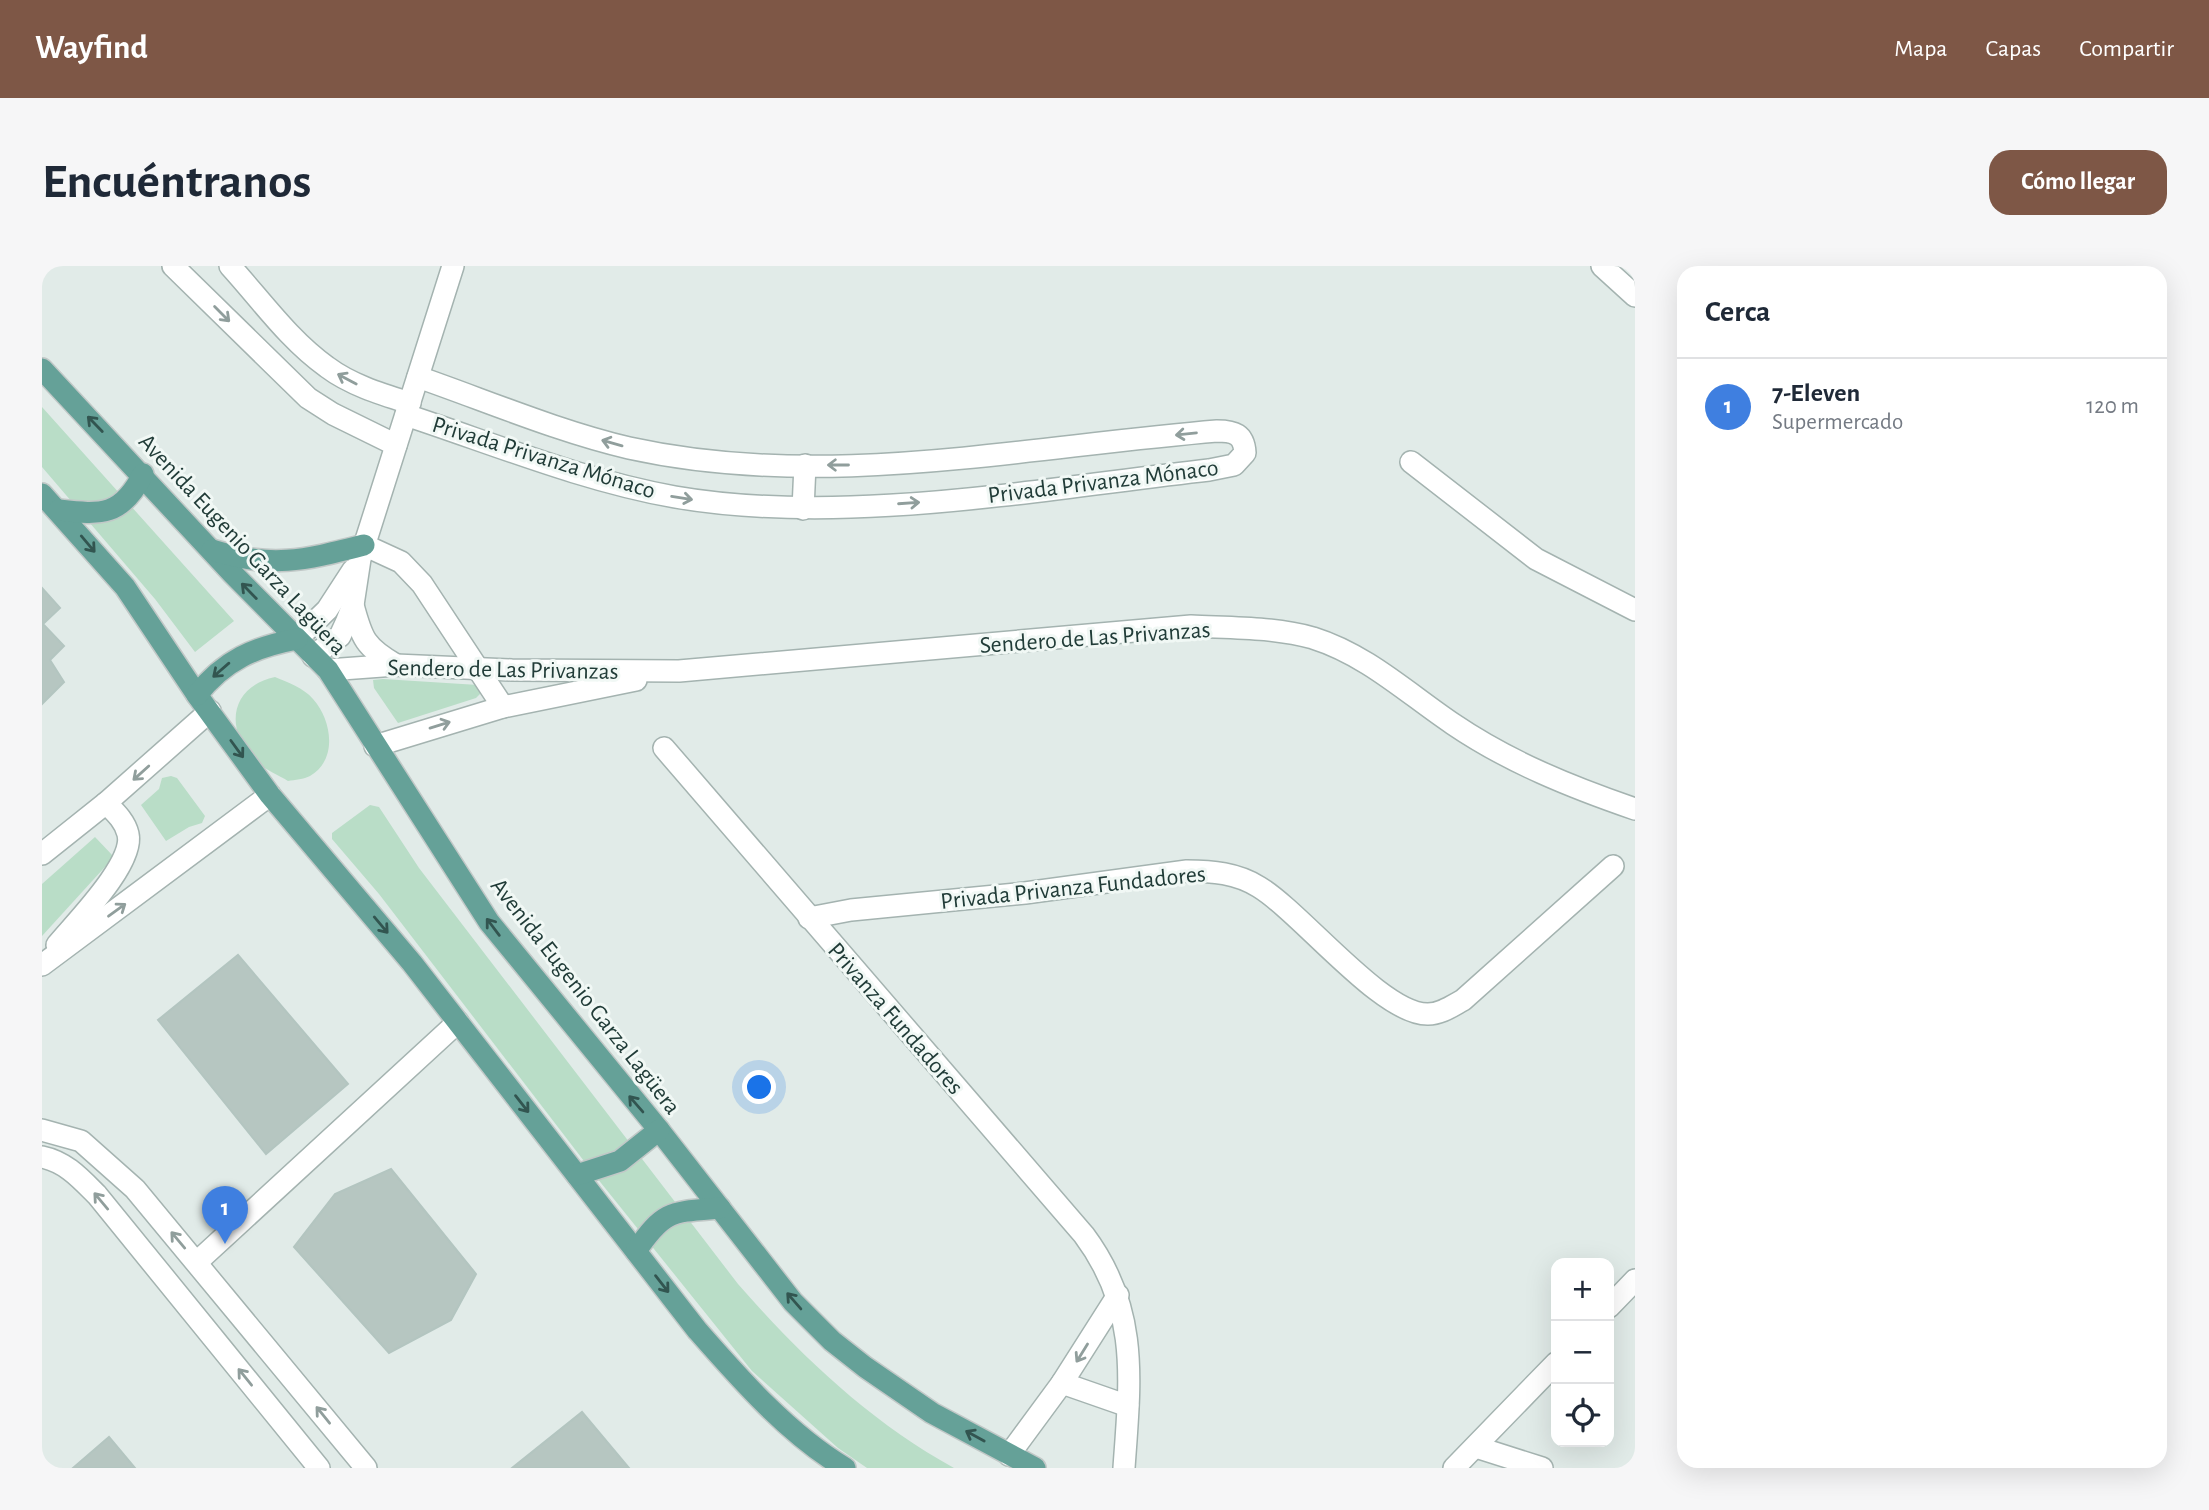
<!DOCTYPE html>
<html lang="es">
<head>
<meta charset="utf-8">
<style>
  :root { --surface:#fff; --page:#f6f6f7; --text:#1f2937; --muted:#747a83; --line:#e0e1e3; --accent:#7e5746 }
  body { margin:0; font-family:"Alegreya Sans",sans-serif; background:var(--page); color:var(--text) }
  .controls { position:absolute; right:21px; bottom:21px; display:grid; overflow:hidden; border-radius:14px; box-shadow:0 7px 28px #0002 }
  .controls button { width:63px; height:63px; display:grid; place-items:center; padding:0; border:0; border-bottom:2px solid var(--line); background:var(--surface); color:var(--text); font:35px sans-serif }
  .you { position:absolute; left:718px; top:822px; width:24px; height:24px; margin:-18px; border:5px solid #fff; border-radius:50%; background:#1a73e8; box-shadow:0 0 0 10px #1a73e833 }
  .badge { display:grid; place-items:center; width:46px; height:46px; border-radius:50%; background:var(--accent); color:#fff; font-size:23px; font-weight:700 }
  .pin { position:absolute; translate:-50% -58px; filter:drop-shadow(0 2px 4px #0008) }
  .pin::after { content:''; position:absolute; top:37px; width:24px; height:21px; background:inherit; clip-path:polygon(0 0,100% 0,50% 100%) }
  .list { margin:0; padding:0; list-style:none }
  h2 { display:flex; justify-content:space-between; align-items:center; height:91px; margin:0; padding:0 28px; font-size:30px }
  h2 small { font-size:23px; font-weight:400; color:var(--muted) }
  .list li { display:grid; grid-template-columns:46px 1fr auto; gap:21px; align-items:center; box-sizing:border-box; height:98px; padding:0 28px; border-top:2px solid var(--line) }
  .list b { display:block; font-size:26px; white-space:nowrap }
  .list p { margin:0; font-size:23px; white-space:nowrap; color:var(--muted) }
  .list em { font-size:23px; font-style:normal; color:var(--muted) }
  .icon { flex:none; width:38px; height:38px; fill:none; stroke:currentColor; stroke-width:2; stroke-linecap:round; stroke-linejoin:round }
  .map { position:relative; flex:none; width:1593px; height:1202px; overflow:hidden; border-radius:21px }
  header { display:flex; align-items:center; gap:42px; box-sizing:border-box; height:98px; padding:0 35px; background:var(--accent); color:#fff }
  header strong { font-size:33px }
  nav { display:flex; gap:38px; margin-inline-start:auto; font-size:24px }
  .intro { display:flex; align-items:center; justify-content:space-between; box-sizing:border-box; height:168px; padding:0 42px }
  h1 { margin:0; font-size:49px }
  .button { padding:18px 32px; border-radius:21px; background:var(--accent); color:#fff; font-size:24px; font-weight:700 }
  main { display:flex; gap:42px; padding:0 42px }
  aside { flex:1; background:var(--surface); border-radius:21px; box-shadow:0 7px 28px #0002 }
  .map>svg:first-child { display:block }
  .green { fill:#b9ddc7 }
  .building { fill:#b6c6c1; stroke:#b3c5c0; stroke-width:2 }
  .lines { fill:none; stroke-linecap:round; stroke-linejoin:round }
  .minor-casing { stroke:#a4b3b0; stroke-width:24 }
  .major-casing { stroke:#c1c8c7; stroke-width:24 }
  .minor { stroke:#fff; stroke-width:21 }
  .major { stroke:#65a198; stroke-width:21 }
  .oneway { stroke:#909e9c }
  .oneway2 { stroke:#325550 }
  .labels { text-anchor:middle; stroke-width:6; stroke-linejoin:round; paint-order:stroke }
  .street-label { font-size:24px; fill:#213c38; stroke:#f1f8f5 }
</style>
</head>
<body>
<header>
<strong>Wayfind</strong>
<nav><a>Mapa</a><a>Capas</a><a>Compartir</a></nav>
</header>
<div class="intro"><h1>Encuéntranos</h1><a class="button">Cómo llegar</a></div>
<main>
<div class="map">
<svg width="1593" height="1202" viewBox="0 0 1593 1202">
  <rect width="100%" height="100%" fill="#e1ebe8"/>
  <g class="green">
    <polygon points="0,141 192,355 153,386 113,333 0,201"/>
    <path d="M233 411C245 416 262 422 271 433 290 454 296 494 268 510 262 513 253 514 246 515 235 508 217 501 209 491 182 458 191 420 233 411Z"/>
    <polygon points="341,413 436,419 441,425 434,432 356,457 332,422 331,414"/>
    <polygon points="129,510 135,512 163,550 160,557 147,561 124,575 99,539 117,523 120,512"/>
    <path d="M328 539 337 541 377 602 696 1018C759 1090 827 1155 912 1202H825L796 1182 710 1105 555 912 337 628 290 573V567Z"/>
    <polygon points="53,571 72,591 0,670 0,618"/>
  </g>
  <g class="building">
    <polygon points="0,322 18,342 1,358 22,380 8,394 22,416 0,438"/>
    <polygon points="196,689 306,818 224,888 116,754"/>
    <polygon points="349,903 434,1008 409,1054 347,1087 252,981 293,928"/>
    <polygon points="540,1146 587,1202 470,1202"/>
    <polygon points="67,1171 93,1202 31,1202"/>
  </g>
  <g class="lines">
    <defs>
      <g id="minor">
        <polyline points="131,0 266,132 291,148 354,179"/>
        <path d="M188 0C219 34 247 74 285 101 309 119 339 128 368 137"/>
        <polyline points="1560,0 1593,30"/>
        <path d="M364 149C452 178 542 215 633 231 802 260 997 223 1167 204L1192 199 1203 187C1202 168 1192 165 1175 165 980 181 782 225 587 182 515 165 445 135 376 111"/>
        <polyline points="1369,196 1494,293 1593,344"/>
        <polyline points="761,243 763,199"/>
        <polyline points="322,279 359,296 380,318 461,441"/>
        <path d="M311 339C320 373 323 381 354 399"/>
        <polyline points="255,373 285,344 311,304"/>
        <polyline points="271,390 298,370 304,357 311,339 318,293 411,0"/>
        <path d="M286 404 354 399 470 404 637 405 1149 360C1189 362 1232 361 1271 372 1325 389 1365 427 1411 458 1467 496 1529 521 1593 543"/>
        <polyline points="333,480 461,441 594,414"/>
        <path d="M622 482 1042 969C1098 1044 1088 1115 1082 1202"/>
        <polyline points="0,588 64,537 168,445"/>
        <path d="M767 652 809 644 983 627 1145 605C1170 605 1195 607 1217 621 1261 648 1340 749 1386 748 1399 748 1410 740 1421 734L1571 600"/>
        <path d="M15 679C33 657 93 597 86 568 83 555 73 546 64 537"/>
        <polyline points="0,699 228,529"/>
        <polyline points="0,864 39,875 93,923 324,1202"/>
        <path d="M0 891C24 896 38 912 55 929L277 1202"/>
        <polyline points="155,996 416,756"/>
        <polyline points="1567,1041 1593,1014"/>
        <polyline points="1020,1117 1086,1140"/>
        <polyline points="1434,1181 1500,1202"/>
        <polyline points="967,1189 1020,1117 1076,1029"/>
        <polyline points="1412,1202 1514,1097"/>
      </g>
      <g id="major">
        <polyline points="0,103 190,307 286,404 447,656 617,864 751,1036 790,1075 823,1101 890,1147 993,1202"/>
        <path d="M0 228 83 321 155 429 228 529 370 697 655 1064C698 1113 746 1168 803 1202"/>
        <path d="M17 244C60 249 80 250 101 208"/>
        <path d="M170 284C230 303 263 294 322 279"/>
        <path d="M155 429C182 394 213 381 255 373"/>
        <polyline points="535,909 578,895 617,864"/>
        <path d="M594 985C622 944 629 946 678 942"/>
      </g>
    </defs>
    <use href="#minor" class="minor-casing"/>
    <use href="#major" class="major-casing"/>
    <use href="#minor" class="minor"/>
    <use href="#major" class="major"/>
  </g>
  <defs><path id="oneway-shaft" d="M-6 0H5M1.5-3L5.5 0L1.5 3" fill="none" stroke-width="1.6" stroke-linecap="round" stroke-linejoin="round" transform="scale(1.75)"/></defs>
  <g class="oneway">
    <use href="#oneway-shaft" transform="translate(180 48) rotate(45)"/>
    <use href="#oneway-shaft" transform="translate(305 113) rotate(-152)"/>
    <use href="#oneway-shaft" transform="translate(1144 168) rotate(174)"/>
    <use href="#oneway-shaft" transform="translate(570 177) rotate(-164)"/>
    <use href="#oneway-shaft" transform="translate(796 199) rotate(-180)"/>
    <use href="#oneway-shaft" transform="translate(640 232) rotate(9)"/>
    <use href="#oneway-shaft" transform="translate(867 237) rotate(-4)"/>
    <use href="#oneway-shaft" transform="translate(398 459) rotate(-17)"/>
    <use href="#oneway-shaft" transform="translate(99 507) rotate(138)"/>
    <use href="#oneway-shaft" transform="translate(75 644) rotate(-36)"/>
    <use href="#oneway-shaft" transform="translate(59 935) rotate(-130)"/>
    <use href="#oneway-shaft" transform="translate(136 974) rotate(-130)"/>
    <use href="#oneway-shaft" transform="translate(1040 1087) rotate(122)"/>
    <use href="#oneway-shaft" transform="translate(203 1111) rotate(-129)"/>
    <use href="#oneway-shaft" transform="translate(281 1149) rotate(-129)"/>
  </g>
  <g class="oneway2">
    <use href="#oneway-shaft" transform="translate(53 158) rotate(-134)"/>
    <use href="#oneway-shaft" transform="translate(46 278) rotate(50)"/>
    <use href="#oneway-shaft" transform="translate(207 325) rotate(-134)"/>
    <use href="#oneway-shaft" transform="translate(179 404) rotate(139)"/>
    <use href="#oneway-shaft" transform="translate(195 483) rotate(54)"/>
    <use href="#oneway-shaft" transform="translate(339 659) rotate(50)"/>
    <use href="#oneway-shaft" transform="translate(451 661) rotate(-127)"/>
    <use href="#oneway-shaft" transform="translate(480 838) rotate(52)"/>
    <use href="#oneway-shaft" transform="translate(594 838) rotate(-131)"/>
    <use href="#oneway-shaft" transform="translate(620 1018) rotate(52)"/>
    <use href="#oneway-shaft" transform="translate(752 1035) rotate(-131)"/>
    <use href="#oneway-shaft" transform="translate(933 1170) rotate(-151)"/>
  </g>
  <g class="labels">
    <g class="street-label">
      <text transform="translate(502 191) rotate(17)" y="8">Privada Privanza Mónaco</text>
      <text transform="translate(1061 215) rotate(-7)" y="8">Privada Privanza Mónaco</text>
      <text transform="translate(201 278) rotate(47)" y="8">Avenida Eugenio Garza Lagüera</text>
      <text transform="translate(1053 371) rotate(-4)" y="8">Sendero de Las Privanzas</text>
      <text transform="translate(461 403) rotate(1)" y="8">Sendero de Las Privanzas</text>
      <text transform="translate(1031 621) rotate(-6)" y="8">Privada Privanza Fundadores</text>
      <text transform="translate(544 730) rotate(52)" y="8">Avenida Eugenio Garza Lagüera</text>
      <text transform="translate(854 752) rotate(49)" y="8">Privanza Fundadores</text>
    </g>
  </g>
</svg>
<div class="controls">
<button>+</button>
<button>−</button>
<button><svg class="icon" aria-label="locate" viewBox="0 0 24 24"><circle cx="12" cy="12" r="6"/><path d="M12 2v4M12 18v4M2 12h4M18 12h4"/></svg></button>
</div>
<div class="you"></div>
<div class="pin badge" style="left:183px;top:978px;background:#3f7fe0">1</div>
</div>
<aside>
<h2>Cerca<small></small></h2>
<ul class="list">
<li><span class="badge" style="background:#3f7fe0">1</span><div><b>7-Eleven</b><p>Supermercado</p></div><em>120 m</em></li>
</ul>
</aside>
</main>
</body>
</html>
